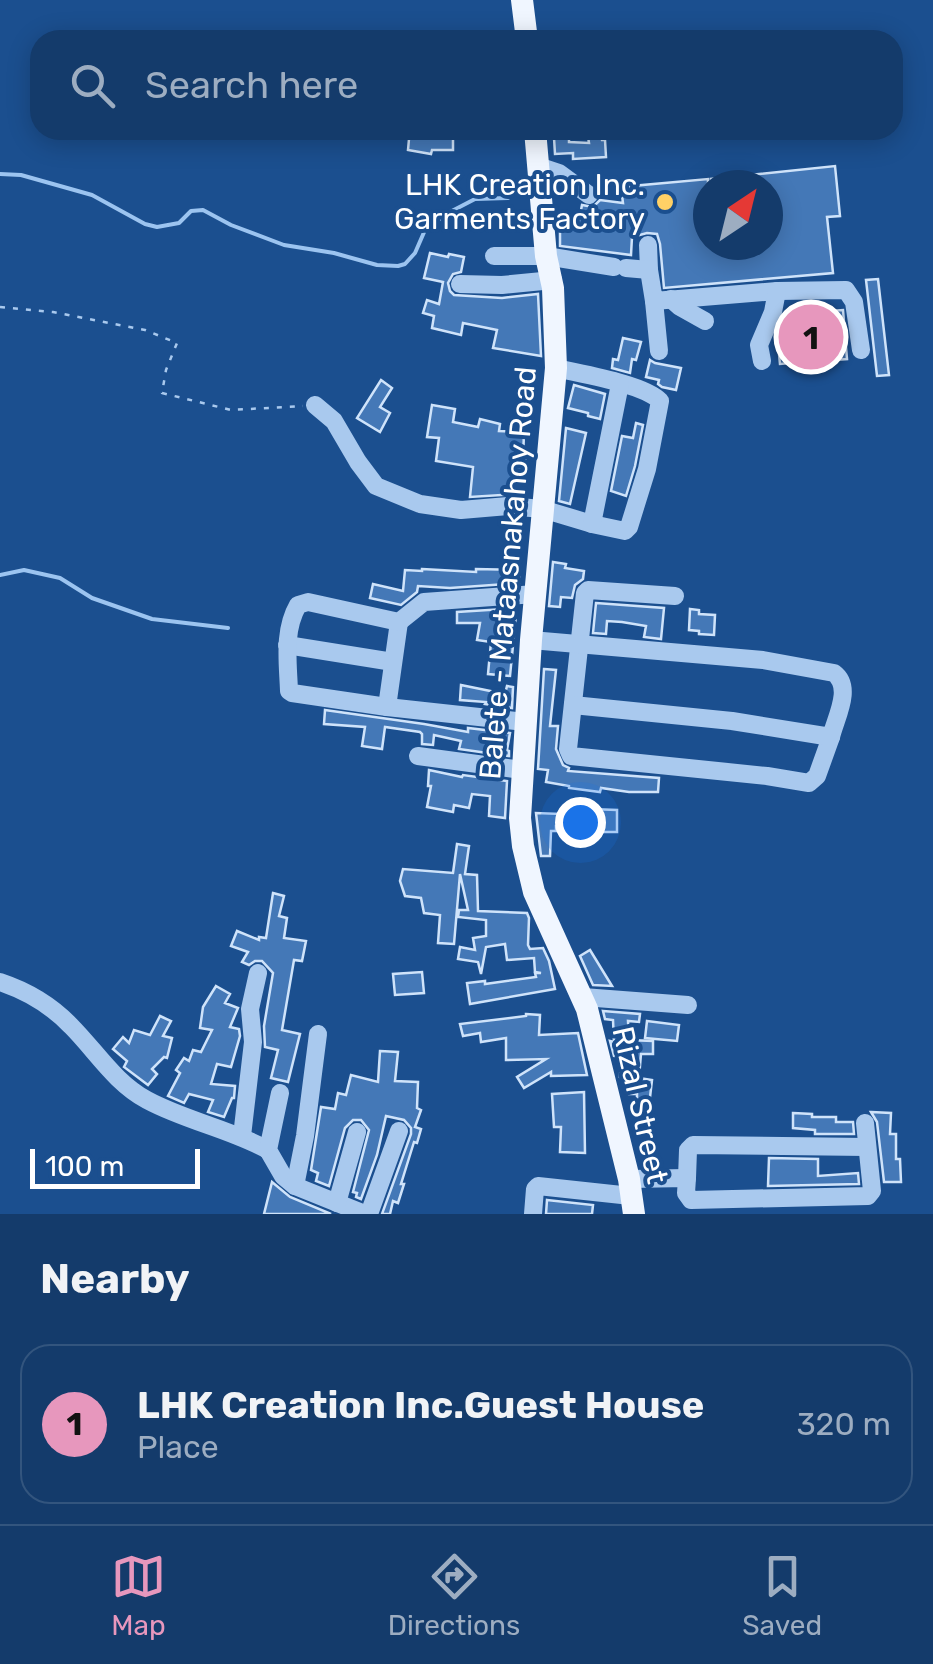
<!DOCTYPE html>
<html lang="en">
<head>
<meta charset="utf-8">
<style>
  :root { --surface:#143b6b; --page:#1d4271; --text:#f1f3f6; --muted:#9dadc1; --line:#33557e; --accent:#e797bd }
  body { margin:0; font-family:Rubik,sans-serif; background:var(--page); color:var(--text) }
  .compass { position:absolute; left:693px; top:170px; width:90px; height:90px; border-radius:50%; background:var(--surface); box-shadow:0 5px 25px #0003; rotate:35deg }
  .scale { position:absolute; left:30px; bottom:25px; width:170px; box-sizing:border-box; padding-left:10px; border:5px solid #fff; border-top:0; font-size:28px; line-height:35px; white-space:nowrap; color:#fff; -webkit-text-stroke:8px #1b4f8f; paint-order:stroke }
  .you { position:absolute; left:580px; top:822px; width:35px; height:35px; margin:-25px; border:8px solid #fff; border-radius:50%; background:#1a73e8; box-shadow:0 0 0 15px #1a73e833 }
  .badge { display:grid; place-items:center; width:65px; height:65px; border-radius:50%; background:var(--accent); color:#111; font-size:32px; font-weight:700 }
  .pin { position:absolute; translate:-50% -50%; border:5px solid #fff; box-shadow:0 2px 10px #0006 }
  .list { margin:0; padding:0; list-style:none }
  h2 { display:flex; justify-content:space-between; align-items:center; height:130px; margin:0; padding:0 40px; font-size:42px }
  h2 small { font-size:32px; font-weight:400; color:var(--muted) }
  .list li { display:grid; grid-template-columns:65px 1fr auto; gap:30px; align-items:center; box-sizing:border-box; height:160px; margin:0 20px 20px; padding:0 20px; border:2px solid var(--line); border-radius:30px }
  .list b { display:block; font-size:38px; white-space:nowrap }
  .list p { margin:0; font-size:32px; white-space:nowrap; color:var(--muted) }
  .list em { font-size:32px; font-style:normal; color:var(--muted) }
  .icon { flex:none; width:55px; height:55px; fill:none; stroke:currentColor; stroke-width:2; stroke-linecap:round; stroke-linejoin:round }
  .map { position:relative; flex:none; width:933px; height:1214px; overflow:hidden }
  .search { position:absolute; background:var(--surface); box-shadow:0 5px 25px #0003; left:30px; right:30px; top:30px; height:110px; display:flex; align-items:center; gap:25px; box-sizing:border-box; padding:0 35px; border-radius:30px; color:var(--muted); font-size:38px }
  .sheet { height:310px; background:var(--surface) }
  nav { display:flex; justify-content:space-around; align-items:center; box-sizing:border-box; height:140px; border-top:2px solid var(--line); background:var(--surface); font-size:28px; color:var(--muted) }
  nav a { display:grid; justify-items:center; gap:5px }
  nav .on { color:var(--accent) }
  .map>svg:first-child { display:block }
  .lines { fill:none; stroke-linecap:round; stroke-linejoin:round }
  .stream { stroke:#9cc4f0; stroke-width:4 }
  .building { fill:#4478b7; stroke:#cfe3fa; stroke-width:2.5 }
  .path { stroke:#a9c9ee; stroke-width:2.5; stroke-dasharray:5 8; stroke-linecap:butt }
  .minor { stroke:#a9c9ee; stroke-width:18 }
  .major { stroke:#f0f6ff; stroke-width:22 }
  .poi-dot { fill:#ffd166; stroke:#1b4f8f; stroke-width:4 }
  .labels { text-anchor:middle; stroke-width:8; stroke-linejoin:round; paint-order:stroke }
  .poi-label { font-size:30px; fill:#fff; stroke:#1b4f8f; text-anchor:end }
  .street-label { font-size:30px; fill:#fff; stroke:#1b4f8f }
</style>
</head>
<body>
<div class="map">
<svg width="933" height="1214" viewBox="0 0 933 1214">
  <rect width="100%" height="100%" fill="#1b4f8f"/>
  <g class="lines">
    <g class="stream">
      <polyline points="0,174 21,175 92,195 145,224 157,227 179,223 191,211 203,210 231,225 284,245 334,253 377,265 398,266 405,264 415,253 425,230 448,213 475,199 508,198"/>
      <polyline points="0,575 24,570 60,578 92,598 152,619 228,628"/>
    </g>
  </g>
  <g class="building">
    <polygon points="387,130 453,131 453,150 432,150 431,154 408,150 409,139 386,133"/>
    <polygon points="587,130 600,130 602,140 605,140 606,157 573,159 573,153 555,154 554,138 569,137 569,142 589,143"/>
    <polygon points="835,166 840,216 827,217 833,273 664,288 660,244 657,234 647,233 632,237 631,255 560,246 560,221 579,220 582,205 593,207 600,200 623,203 621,187 708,179 708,245 768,245 768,185 711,185 711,179"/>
    <polygon points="430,253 448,257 449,254 464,257 461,272 453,274 448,283 450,291 454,295 502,298 538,294 541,356 493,348 497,330 463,323 461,335 432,328 434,316 423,313 427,300 439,304 443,282 424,278"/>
    <polygon points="878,279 889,375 877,376 866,280"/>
    <polygon points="843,310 847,359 780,364 777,334 785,314"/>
    <polygon points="623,338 641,342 636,360 632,359 630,373 612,368 613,359 618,360"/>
    <polygon points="650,360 655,363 681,368 676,390 662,387 658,384 659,380 646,377"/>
    <polygon points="381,380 392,388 380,407 390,413 380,432 357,418"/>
    <polygon points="574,385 605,394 600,419 588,416 588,413 568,408"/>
    <polygon points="432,405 455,409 453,422 478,427 480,419 500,424 499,431 524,432 523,460 525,460 523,474 520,473 518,494 470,497 473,467 436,461 439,438 427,437"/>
    <polygon points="636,423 643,425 635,466 626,496 611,491 622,436 633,438"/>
    <polygon points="566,428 586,433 570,504 559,501"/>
    <polygon points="553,562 566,564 565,568 584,571 583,579 575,585 572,598 561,597 560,607 549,606"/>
    <polygon points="422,569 476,572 476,569 519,570 519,583 450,588 418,586 417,592 401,605 370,598 373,584 403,591 405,570 422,571"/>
    <polygon points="596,603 664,608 661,639 644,637 646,626 622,622 607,621 606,634 593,633"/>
    <polygon points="504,609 504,614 516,615 510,676 488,674 491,642 477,640 480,623 457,623 457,612"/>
    <polygon points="690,609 699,610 699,614 715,615 714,635 699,634 699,631 689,630"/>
    <polygon points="544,669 556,670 550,726 558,726 556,749 563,765 569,768 568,771 659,778 658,792 629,792 601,788 600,792 569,788 569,786 546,782 548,770 538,769"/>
    <polygon points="461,685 505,694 507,686 513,687 512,708 485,704 486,702 460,700"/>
    <polygon points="325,710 424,724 468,732 468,728 510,733 507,750 509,751 509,756 459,749 461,741 434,735 433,745 422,744 422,734 420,732 385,727 382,749 362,746 365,727 324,724"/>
    <polygon points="429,770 462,777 463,775 507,781 505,818 489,816 490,796 472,794 469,808 454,805 453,812 427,807 431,786 428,786"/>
    <polygon points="591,809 617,810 617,832 590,832 591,826 556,826 556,831 551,831 550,856 541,856 536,813 561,814 561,810"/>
    <polygon points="457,844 469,846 465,874 477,875 478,911 527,913 529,918 528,945 530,949 543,948 549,961 555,989 470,1004 467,983 485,981 485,984 536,977 535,973 541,973 535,972 534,958 507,960 505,944 486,947 481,974 478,962 458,959 460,947 475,950 473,938 486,936 486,920 458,917 459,910 468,910 460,874 454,944 438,943 440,915 424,913 421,898 405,896 400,881 403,869 453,873"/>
    <polygon points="273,893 284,896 279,916 287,918 284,938 306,941 302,961 294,960 282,1030 300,1034 288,1082 271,1078 278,1050 265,1047 264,1026 273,973 262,961 255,961 249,965 242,962 248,952 231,946 237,931 259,940 259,937 266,938"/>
    <polygon points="590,950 612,986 593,985 580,956"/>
    <polygon points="422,972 424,993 395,995 393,974"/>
    <polygon points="216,986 230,994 225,1003 238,1008 230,1027 239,1029 240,1036 231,1067 217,1064 211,1084 235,1086 234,1098 232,1098 224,1117 208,1112 213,1100 189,1094 184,1103 168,1096 180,1073 176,1070 184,1058 189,1061 193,1050 201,1052 212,1030 200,1028 203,1007"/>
    <polygon points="603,1011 640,1014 639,1022 628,1021 629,1040 653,1041 653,1054 641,1054 639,1078 652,1080 649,1106 650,1115 637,1115 637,1094 629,1094 627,1078 620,1077 621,1057 614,1056 610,1041 614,1042 613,1020 605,1019"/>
    <polygon points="526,1014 540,1015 539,1035 578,1033 587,1075 551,1076 551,1072 524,1088 517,1077 546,1059 506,1060 506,1038 481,1042 480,1033 463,1036 460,1024 526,1016"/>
    <polygon points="160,1016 171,1021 163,1036 172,1038 167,1058 164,1057 152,1069 157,1074 148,1085 124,1067 127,1061 113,1049 123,1037 129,1043 134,1030 150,1035"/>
    <polygon points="647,1021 679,1025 677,1041 645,1038"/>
    <polygon points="380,1051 398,1052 395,1081 418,1082 417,1108 421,1110 415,1127 421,1129 417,1143 414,1142 401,1184 404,1184 398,1203 393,1201 390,1214 382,1214 411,1134 411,1128 404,1120 386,1116 377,1155 361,1199 356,1197 357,1193 353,1192 369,1130 361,1120 353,1120 345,1128 329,1186 316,1181 318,1173 311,1170 321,1107 335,1109 338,1093 346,1095 351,1075 378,1082"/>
    <polygon points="584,1092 585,1153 560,1152 561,1127 554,1127 552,1094"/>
    <polygon points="871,1112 891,1113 890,1134 896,1134 896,1159 900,1159 901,1182 884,1182 877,1122"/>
    <polygon points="793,1113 812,1114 812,1117 836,1117 836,1122 853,1122 854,1134 815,1134 815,1130 793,1128"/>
    <polygon points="769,1158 818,1159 818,1176 858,1173 859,1184 768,1186"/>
    <polygon points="272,1182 290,1197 331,1214 264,1214"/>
    <polygon points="547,1200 593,1205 592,1214 546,1214"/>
  </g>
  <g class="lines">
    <polyline class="path" points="0,307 53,312 145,330 177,343 166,370 162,393 231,410 303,406"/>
    <g class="minor">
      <polyline points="538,166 559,173 589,195"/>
      <polyline points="648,245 649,270 654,301 777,291 846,290 854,302 861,350"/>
      <polyline points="494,256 546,256 614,267"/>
      <polyline points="626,268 649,270"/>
      <polyline points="460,284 502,285 553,280"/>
      <polyline points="671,299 680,307 705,321"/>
      <polyline points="654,301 659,351"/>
      <polyline points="762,361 759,345 773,312 777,291"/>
      <path d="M315 405 334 421 358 462 376 486 420 504 461 510 508 506 542 509 592 524 625 531 629 527 647 469 660 401C644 384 581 374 556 368"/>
      <polyline points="592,524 620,384"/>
      <polyline points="675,596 588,590 585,593 568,749 571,756 767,776 809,783 817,776 831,737"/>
      <path d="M531 640 763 660 834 673C853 687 836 717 831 737L732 721 573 705"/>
      <polyline points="287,645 393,662"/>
      <polyline points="387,707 399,622"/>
      <path d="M525 722 387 707 292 693 289 691C288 662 283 631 298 605L308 602 399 622 424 602 535 594"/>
      <polyline points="418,756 522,770"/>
      <path d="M0 982C27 991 51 1005 71 1026 96 1051 115 1083 147 1100 186 1121 230 1129 268 1150"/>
      <polyline points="583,997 688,1005"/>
      <polyline points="280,1093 268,1150 283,1176 295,1186 365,1214"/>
      <polyline points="242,1136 253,1042 250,1009 258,973"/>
      <polyline points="687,1178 688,1150 693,1145 867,1147"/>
      <polyline points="629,1179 687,1178 686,1193 691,1200 868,1196 872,1191 865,1123"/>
      <polyline points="295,1186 305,1136 318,1034"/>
      <polyline points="337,1203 357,1132"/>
      <polyline points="369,1214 399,1131"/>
      <polyline points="533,1214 535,1189 538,1186 631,1196"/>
    </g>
    <g class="major">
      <polyline points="522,0 527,40"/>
      <polyline points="535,130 546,256 553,288 556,368 531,640 520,818 523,846 534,892 587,1009 629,1179 634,1214"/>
    </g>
  </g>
  <circle class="poi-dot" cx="665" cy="202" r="10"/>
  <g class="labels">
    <g class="poi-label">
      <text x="645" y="195">LHK Creation Inc.<tspan x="645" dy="34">Garments Factory</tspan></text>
    </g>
    <g class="street-label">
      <text transform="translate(508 573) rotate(-85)" y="10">Balete - Mataasnakahoy Road</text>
      <text transform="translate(640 1105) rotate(77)" y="10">Rizal Street</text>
    </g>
  </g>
</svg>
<svg class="compass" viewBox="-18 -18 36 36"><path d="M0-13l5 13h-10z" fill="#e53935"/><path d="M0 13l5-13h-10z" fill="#9dadc1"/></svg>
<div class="scale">100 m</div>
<div class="you"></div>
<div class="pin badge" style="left:811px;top:337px">1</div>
<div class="search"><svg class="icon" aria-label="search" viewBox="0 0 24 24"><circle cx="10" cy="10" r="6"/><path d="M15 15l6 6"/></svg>Search here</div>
</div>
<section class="sheet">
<h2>Nearby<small></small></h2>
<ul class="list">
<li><span class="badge">1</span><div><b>LHK Creation Inc.Guest House</b><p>Place</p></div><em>320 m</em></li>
</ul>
</section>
<nav>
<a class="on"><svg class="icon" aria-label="map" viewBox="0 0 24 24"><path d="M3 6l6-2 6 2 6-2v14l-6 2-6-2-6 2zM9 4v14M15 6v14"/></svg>Map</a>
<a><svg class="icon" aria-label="directions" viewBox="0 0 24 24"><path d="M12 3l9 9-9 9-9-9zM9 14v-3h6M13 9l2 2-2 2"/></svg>Directions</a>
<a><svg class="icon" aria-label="saved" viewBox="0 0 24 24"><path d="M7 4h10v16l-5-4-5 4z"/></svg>Saved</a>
</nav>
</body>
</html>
